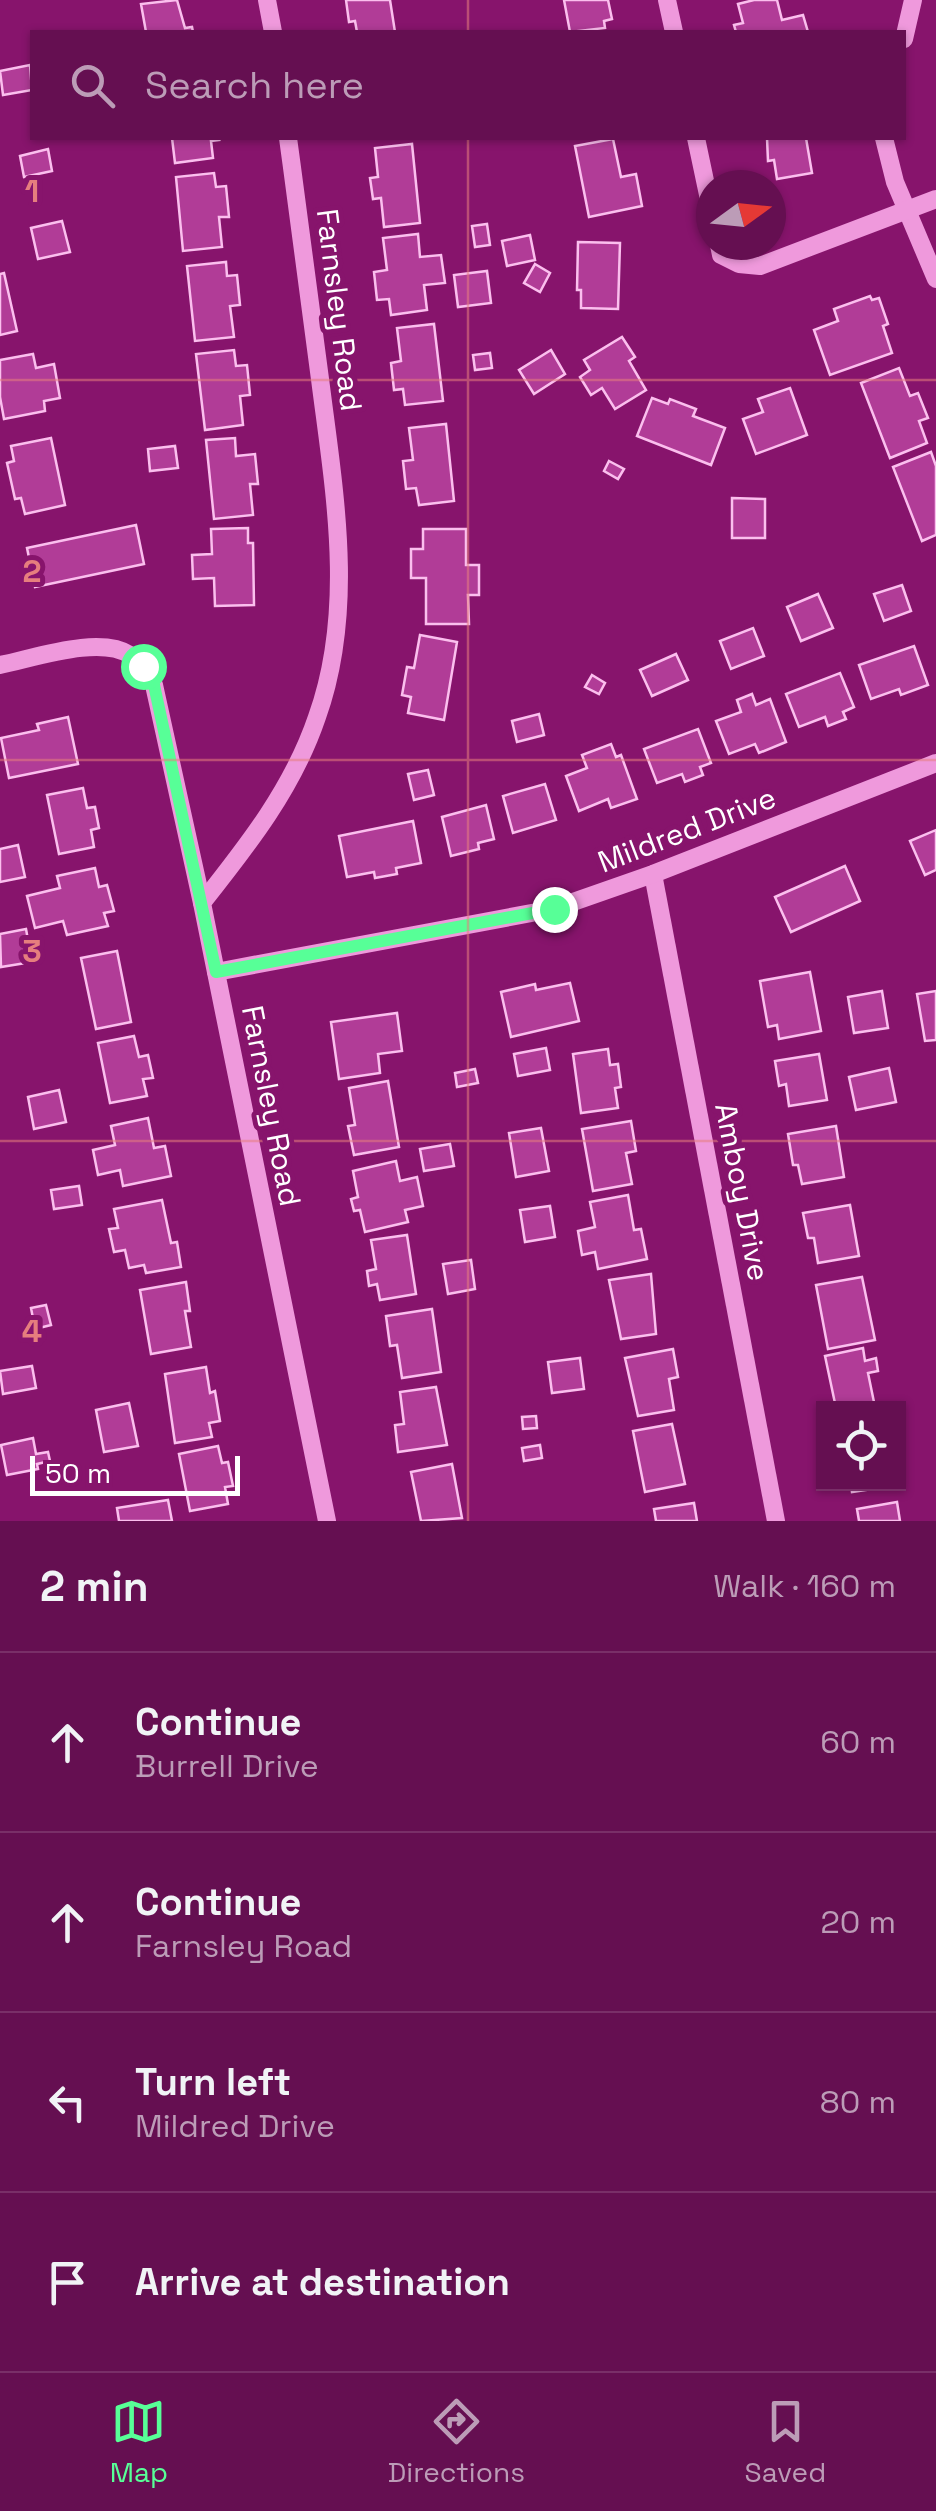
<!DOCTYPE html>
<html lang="en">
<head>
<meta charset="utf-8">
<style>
  :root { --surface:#650f51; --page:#6b1858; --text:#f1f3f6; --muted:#bc9cb7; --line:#792f68; --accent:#57ff97 }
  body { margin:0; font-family:"Space Grotesk",sans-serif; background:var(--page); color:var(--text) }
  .controls { position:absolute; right:30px; bottom:30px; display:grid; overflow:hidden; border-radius:0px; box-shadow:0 2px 8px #0004 }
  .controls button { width:90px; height:90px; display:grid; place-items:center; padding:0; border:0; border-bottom:2px solid var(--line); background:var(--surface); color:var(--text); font:50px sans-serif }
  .compass { position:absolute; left:696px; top:170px; width:90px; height:90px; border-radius:50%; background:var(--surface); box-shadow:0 2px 8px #0004; rotate:75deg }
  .scale { position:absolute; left:30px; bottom:25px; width:210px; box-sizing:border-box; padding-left:10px; border:5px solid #fff; border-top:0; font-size:28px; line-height:35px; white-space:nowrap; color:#fff; -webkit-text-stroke:8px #87146c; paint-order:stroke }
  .stop { position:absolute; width:30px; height:30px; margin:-22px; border:8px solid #57ff97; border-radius:50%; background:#fff }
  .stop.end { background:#57ff97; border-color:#fff; box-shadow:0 2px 10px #0008 }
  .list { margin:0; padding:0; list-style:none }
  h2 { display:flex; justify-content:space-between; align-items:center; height:130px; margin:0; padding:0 40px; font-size:42px }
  h2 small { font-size:32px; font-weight:400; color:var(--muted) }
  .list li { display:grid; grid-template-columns:65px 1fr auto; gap:30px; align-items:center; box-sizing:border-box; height:180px; padding:0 40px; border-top:2px solid var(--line) }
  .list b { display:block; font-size:38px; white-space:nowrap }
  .list p { margin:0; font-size:32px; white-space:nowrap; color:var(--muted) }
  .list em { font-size:32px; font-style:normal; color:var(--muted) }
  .icon { flex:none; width:55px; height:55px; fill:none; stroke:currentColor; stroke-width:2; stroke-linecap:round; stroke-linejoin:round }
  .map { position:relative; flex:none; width:936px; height:1521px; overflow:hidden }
  .search { position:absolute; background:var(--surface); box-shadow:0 2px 8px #0004; left:30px; right:30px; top:30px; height:110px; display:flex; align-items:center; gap:25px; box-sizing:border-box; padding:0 35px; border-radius:0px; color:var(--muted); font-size:38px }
  .sheet { height:850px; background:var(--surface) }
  nav { display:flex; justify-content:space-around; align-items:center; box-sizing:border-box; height:140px; border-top:2px solid var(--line); background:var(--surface); font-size:28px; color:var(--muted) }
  nav a { display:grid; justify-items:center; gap:5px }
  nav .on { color:var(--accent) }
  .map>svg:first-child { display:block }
  .building { fill:#b13c97; stroke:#fbbfee; stroke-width:2.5 }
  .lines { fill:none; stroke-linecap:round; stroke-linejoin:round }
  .minor { stroke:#ef99dc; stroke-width:18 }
  .route { stroke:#57ff97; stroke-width:12 }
  .grid { fill:none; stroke:#e67e7e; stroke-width:2.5; stroke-opacity:0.55 }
  .labels { text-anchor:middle; stroke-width:10; stroke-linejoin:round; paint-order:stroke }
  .street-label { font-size:30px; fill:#fff; stroke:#87146c }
  .grid-label { font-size:32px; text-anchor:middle; font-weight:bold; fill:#e67e7e; stroke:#87146c; stroke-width:10; stroke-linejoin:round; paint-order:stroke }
</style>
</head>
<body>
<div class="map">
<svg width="936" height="1521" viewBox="0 0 936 1521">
  <rect width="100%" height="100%" fill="#87146c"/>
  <g class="building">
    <polygon points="177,0 185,28 192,27 193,32 146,32 141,4"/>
    <polygon points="346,0 390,0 395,32 357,32 355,21 349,22"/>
    <polygon points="564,0 608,0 612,19 604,21 605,28 570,32"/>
    <polygon points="754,0 777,0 782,20 803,15 808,32 736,32 734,25 743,23 738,4"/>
    <polygon points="30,65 32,90 3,95 0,71"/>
    <polygon points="172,138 218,138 219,140 211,141 213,158 175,163"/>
    <polygon points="767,138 806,138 812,173 777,179 774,160 768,161"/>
    <polygon points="613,139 621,177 636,174 642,206 589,217 575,146"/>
    <polygon points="412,144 420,223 384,227 381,198 373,199 370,178 378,177 375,148"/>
    <polygon points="48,149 52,171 24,177 20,156"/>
    <polygon points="214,173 216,187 226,186 229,217 219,217 222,247 183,251 176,177"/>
    <polygon points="62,221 70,252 38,259 31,228"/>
    <polygon points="487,224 490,245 475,247 472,226"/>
    <polygon points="418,234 420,257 441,255 445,283 424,285 427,310 391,315 389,299 377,300 374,272 387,270 383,238"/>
    <polygon points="530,235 535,260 507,266 502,241"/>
    <polygon points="578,242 620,243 618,309 581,308 581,290 577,290"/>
    <polygon points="226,262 227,276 237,275 240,305 230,306 234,337 195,341 187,266"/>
    <polygon points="535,264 550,273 540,292 524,283"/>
    <polygon points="487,271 491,303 458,307 454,275"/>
    <polygon points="4,273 17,331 0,335 0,274"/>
    <polygon points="870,296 872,300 879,298 888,324 883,326 892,353 830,375 814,330 838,321 834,309"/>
    <polygon points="434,324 443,401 405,405 403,389 394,390 391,363 401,361 397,328"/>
    <polygon points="622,337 635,357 629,361 646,390 615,409 602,388 591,395 580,377 590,370 584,360"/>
    <polygon points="234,350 236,366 247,365 250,395 240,396 243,425 205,430 196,354"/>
    <polygon points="551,350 565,374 534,394 519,370"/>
    <polygon points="490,353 492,368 475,370 473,355"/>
    <polygon points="33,354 36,368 54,364 60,398 44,401 45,411 4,419 0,397 0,360"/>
    <polygon points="899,368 910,396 918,393 928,418 919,421 927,443 890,458 861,383"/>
    <polygon points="790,388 807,435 756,454 743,419 763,412 758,399"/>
    <polygon points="652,398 668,404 670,399 696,409 693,416 725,428 711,465 637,436"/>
    <polygon points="446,424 454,501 419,505 416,488 406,489 403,461 413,460 409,428"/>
    <polygon points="51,438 65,505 25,514 21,498 15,499 7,463 14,461 11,446"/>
    <polygon points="235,438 236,456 255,454 258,484 250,484 253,515 214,519 206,440"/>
    <polygon points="175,446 178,468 150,471 148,449"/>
    <polygon points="931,452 936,466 936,535 922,541 893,467"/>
    <polygon points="609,461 624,469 618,479 604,471"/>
    <polygon points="732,498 765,499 765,538 732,538"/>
    <polygon points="136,525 144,564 35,587 27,548"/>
    <polygon points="248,528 248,543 253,543 254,605 215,606 214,578 193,579 192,555 212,554 211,529"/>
    <polygon points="423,529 466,529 466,565 479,565 479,595 468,595 469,624 426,624 426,578 411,578 411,549 423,549"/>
    <polygon points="902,585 911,611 884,621 874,594"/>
    <polygon points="818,594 833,628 801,641 787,607"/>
    <polygon points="753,628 764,656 731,669 720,641"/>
    <polygon points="420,635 457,642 444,720 408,713 411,697 402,695 407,667 414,668"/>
    <polygon points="914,646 928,685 901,695 899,689 871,699 859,665"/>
    <polygon points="676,654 688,680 652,696 640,670"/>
    <polygon points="840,673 854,707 843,712 846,719 828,726 825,717 799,727 786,694"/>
    <polygon points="592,675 605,683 599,694 585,687"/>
    <polygon points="752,694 756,705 770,699 786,742 759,753 755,744 729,754 716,721 741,712 737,700"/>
    <polygon points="539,714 544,735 517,742 512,721"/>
    <polygon points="68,717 78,764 9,778 1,738 39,730 37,724"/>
    <polygon points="698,729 711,763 700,767 703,775 685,782 682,774 657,783 644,749"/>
    <polygon points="611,744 616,757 621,755 637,799 611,808 608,799 579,811 566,776 587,768 582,755"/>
    <polygon points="428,770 434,795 414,800 408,774"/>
    <polygon points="545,784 556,820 513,833 503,796"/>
    <polygon points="83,788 87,808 95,807 99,828 91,830 94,847 59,854 47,795"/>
    <polygon points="486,805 494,839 478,843 479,849 451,856 442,817"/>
    <polygon points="413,821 421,863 396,868 397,874 375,878 374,872 347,877 339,836"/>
    <polygon points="936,830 936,870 925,875 910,841"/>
    <polygon points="18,845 25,877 0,882 0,849"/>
    <polygon points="845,866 860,901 791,932 775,897"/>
    <polygon points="95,868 99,887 107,885 114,911 104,913 108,926 67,935 63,921 35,928 27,896 60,888 57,876"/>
    <polygon points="26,929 32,962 1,967 0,934"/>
    <polygon points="117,951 131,1022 96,1029 81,958"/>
    <polygon points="810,972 821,1031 779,1039 777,1025 768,1027 760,981"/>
    <polygon points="570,983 579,1021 511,1037 501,992 535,984 536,990"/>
    <polygon points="882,991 888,1028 854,1033 848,997"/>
    <polygon points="936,991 936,1040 925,1041 917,994"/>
    <polygon points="397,1013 402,1051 378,1054 380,1073 339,1079 331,1022"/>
    <polygon points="134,1036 139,1057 148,1055 153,1078 143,1079 147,1096 110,1103 98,1043"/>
    <polygon points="546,1048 550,1070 518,1076 514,1054"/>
    <polygon points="608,1049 610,1065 618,1064 621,1087 615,1088 618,1108 581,1113 573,1054"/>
    <polygon points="819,1054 827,1100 789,1106 786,1084 779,1086 775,1061"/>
    <polygon points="889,1068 896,1102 856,1110 849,1077"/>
    <polygon points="475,1069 478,1083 457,1087 455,1073"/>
    <polygon points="388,1081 399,1147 354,1155 348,1126 355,1125 349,1088"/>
    <polygon points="59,1090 66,1122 34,1129 28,1097"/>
    <polygon points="148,1118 154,1148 165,1146 171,1176 123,1186 120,1170 98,1175 93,1150 115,1145 111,1126"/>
    <polygon points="631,1121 636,1151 626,1153 632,1184 593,1191 582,1129"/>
    <polygon points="836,1126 844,1177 802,1184 798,1165 793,1165 788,1134"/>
    <polygon points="541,1128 549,1171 516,1177 509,1133"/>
    <polygon points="450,1144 454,1166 424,1171 420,1149"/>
    <polygon points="396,1161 400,1181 417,1177 423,1206 405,1210 408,1222 365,1232 360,1210 354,1211 351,1199 358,1197 353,1171"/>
    <polygon points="79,1186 82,1205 54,1209 51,1190"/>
    <polygon points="628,1195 634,1230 641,1229 647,1259 598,1269 595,1252 582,1255 578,1231 595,1227 590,1202"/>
    <polygon points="162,1200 171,1243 177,1242 181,1267 146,1273 144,1265 129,1268 125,1250 114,1252 109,1229 118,1228 114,1209"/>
    <polygon points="850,1205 859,1256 818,1263 814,1238 808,1238 803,1213"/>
    <polygon points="550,1206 555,1237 525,1242 520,1210"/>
    <polygon points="407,1235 416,1294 380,1300 377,1284 369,1286 367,1271 376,1269 371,1240"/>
    <polygon points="471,1260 475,1289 448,1294 443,1264"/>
    <polygon points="651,1274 656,1334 621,1339 609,1280"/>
    <polygon points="862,1277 875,1340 828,1349 816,1285"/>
    <polygon points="186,1282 190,1311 185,1311 191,1347 151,1354 140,1290"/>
    <polygon points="46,1305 51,1325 35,1329 31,1308"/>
    <polygon points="432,1309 441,1372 402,1378 397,1345 390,1346 386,1316"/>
    <polygon points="863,1348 865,1361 876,1358 878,1371 868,1373 875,1407 836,1408 825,1356"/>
    <polygon points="673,1349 678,1377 669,1379 674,1410 638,1416 625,1358"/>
    <polygon points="580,1358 584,1389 552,1393 548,1362"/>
    <polygon points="32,1366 36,1388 3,1394 0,1371"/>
    <polygon points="206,1367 210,1393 215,1391 220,1421 209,1423 212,1437 175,1443 165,1374"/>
    <polygon points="436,1387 447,1445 398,1452 395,1425 404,1424 400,1392"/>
    <polygon points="129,1403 138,1446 104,1452 96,1410"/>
    <polygon points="536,1416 537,1428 523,1429 522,1417"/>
    <polygon points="672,1424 685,1484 645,1492 633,1431"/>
    <polygon points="33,1438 36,1454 48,1452 50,1461 37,1464 38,1469 7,1475 1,1445"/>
    <polygon points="540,1445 542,1458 524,1461 522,1448"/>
    <polygon points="218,1446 222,1463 228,1462 233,1486 225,1487 228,1504 190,1511 179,1454"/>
    <polygon points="452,1464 462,1518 421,1521 411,1472"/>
    <polygon points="851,1484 891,1484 892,1486 852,1492"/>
    <polygon points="168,1500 172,1521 119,1521 117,1508"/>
    <polygon points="897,1502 900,1521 859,1521 857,1509"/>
    <polygon points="694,1503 697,1521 656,1521 654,1509"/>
  </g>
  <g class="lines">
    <g class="minor">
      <polyline points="267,0 273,32"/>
      <polyline points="667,0 674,32"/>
      <polyline points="904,39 913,0"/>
      <path d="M288 138C299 218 309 298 320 379 334 490 356 608 317 717 293 788 248 845 202 903L327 1521"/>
      <polyline points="696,138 711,209"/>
      <polyline points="884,138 895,182 936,279"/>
      <polyline points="719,245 721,255 739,264 760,266 936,199"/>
      <path d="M0 665C35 658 100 635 130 655 142 662 148 674 154 685L202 903"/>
      <polyline points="653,874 776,1521"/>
      <polyline points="216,972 553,909 653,874 936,763"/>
    </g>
  </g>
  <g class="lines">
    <polyline class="route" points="143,666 154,685 216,972 554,909"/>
  </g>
  <path class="grid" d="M468 0V32M468 138V1521M0 380H936M0 760H936M0 1141H936"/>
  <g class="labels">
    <g class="street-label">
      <text transform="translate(339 310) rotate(83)" y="10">Farnsley Road</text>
      <text transform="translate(687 830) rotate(-21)" y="10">Mildred Drive</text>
      <text transform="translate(271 1106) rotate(79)" y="10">Farnsley Road</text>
      <text transform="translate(742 1192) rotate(79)" y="10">Amboy Drive</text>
    </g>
  </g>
  <g class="grid-label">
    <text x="32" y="202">1</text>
    <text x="32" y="582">2</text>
    <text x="32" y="962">3</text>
    <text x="32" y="1342">4</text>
  </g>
</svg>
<div class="controls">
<button><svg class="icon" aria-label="locate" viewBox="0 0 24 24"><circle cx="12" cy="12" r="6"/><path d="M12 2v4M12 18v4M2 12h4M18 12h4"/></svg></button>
</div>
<svg class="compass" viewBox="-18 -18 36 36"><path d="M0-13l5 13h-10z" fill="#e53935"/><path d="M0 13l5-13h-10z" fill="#bc9cb7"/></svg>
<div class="scale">50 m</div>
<div class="stop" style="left:143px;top:666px"></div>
<div class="stop end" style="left:554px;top:909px"></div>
<div class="search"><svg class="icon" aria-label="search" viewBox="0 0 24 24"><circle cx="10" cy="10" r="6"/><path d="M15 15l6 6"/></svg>Search here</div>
</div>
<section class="sheet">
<h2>2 min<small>Walk · 160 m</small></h2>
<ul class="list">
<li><svg class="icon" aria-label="ahead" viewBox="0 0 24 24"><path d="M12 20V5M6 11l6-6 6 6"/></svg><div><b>Continue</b><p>Burrell Drive</p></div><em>60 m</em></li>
<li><svg class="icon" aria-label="ahead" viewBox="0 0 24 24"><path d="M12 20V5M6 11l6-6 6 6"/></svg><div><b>Continue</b><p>Farnsley Road</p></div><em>20 m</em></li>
<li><svg class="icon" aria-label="left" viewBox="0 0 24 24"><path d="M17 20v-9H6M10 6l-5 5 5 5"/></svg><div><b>Turn left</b><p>Mildred Drive</p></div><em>80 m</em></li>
<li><svg class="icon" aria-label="arrive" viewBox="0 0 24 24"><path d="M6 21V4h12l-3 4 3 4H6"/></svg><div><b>Arrive at destination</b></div></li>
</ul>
</section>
<nav>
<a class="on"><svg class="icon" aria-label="map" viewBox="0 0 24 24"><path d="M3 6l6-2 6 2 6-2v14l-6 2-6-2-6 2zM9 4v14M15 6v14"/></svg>Map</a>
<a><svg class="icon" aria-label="directions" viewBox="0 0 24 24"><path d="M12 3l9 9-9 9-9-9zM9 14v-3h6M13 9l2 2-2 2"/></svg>Directions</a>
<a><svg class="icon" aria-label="saved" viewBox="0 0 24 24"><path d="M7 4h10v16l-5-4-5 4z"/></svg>Saved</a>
</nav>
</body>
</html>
